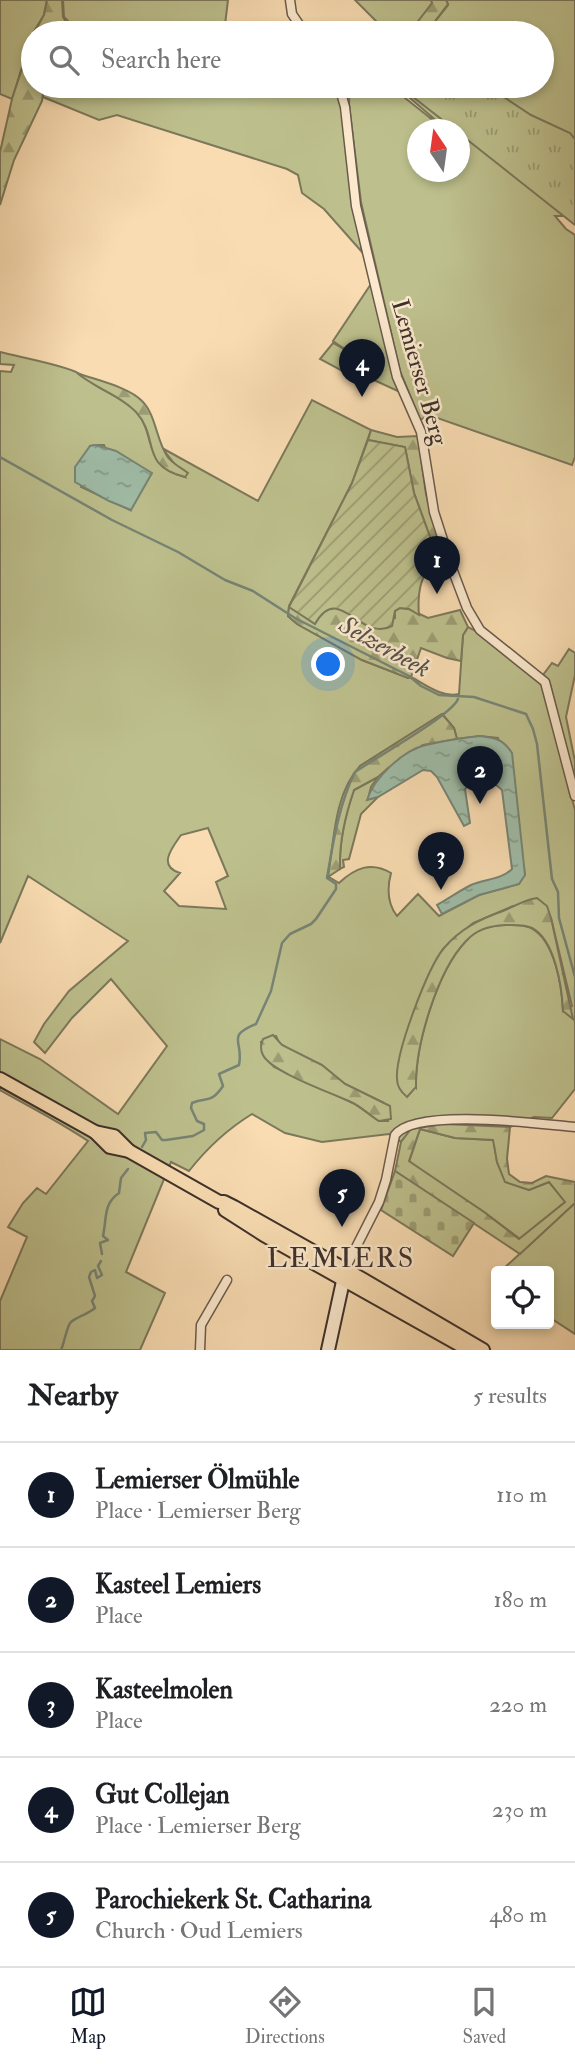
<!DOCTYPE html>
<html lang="en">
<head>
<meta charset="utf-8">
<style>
  :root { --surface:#fff; --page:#f2f2f2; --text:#202124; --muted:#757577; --line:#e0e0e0; --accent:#111827 }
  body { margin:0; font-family:"IM FELL Double Pica",serif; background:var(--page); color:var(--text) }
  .controls { position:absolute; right:21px; bottom:21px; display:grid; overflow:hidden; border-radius:7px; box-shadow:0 4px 10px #0003 }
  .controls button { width:63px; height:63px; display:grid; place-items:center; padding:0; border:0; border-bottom:2px solid var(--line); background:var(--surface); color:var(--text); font:35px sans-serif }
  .compass { position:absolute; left:407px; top:119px; width:63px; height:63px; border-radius:50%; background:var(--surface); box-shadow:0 4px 10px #0003; rotate:347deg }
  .you { position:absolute; left:329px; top:665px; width:24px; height:24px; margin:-18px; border:5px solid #fff; border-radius:50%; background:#1a73e8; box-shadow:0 0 0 10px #1a73e833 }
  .badge { display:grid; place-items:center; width:46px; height:46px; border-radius:50%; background:var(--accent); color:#fff; font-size:23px; font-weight:700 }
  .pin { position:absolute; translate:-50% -58px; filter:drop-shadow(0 2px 4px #0008) }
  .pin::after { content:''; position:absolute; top:37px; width:24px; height:21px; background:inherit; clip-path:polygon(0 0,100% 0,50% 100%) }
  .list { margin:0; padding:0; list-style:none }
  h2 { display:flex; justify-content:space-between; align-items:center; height:91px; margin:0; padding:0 28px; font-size:30px }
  h2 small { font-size:23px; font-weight:400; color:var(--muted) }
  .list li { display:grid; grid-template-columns:46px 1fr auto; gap:21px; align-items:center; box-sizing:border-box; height:105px; padding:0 28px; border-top:2px solid var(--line) }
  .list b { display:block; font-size:26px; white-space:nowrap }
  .list p { margin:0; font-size:23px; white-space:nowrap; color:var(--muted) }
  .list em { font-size:23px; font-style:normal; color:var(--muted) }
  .icon { flex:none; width:38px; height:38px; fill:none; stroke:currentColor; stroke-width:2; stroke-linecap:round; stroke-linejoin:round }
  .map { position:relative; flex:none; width:575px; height:1350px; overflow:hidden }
  .search { position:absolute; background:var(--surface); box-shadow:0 4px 10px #0003; left:21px; right:21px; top:21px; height:77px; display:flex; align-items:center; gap:18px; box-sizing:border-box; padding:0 24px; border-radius:38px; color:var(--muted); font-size:26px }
  .sheet { height:616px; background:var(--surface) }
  nav { display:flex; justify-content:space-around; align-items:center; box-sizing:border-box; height:98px; border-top:2px solid var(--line); background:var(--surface); font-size:19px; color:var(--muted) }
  nav a { display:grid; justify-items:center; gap:4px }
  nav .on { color:var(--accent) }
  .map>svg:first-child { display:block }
  .grass { fill:#bdc08d; stroke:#7c785c; stroke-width:2; fill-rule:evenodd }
  .forest { fill:url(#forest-firs); stroke:#7c785c; stroke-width:2; fill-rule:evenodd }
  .cemetery { fill:url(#cemetery-stones); stroke:#7c785c; stroke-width:2 }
  .park { fill:url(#park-tufts); stroke:#7c785c; stroke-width:2 }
  .garden { fill:url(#garden-furrows); stroke:#7c785c; stroke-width:2 }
  .water { fill:url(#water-ripples); stroke:#778475; stroke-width:2 }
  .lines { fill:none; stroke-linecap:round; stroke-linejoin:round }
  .stream { stroke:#778475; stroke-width:2.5 }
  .street-casing { stroke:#6b5a4c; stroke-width:11 }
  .secondary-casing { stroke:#3c2f2a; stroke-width:16 }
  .primary-casing { stroke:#3c2f2a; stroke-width:16 }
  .street { stroke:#fbe8cd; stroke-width:8 }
  .secondary { stroke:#fbe8cd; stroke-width:12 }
  .primary { stroke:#f9dcb2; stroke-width:12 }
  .labels { text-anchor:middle; stroke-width:5; stroke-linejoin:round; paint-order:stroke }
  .street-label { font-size:24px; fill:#3c2f2a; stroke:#fbe8cd }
  .water-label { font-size:26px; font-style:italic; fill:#555249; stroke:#fbe8cd }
  .quarter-label { font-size:28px; letter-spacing:2px; fill:#3c2f2a; stroke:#fbe8cd }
</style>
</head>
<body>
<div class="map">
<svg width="575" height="1350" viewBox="0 0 575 1350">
  <defs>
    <pattern id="forest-firs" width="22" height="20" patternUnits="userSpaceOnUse" patternTransform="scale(1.75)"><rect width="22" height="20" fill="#bdc08d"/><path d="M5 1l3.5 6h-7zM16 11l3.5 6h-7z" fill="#9b9c73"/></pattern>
    <pattern id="cemetery-stones" width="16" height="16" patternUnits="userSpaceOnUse" patternTransform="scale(1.75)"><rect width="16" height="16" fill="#bdc08d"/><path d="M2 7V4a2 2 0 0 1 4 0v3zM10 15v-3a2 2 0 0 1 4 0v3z" fill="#9b9c73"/></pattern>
    <pattern id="park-tufts" width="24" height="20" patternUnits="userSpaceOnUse" patternTransform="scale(1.75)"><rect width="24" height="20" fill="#bdc08d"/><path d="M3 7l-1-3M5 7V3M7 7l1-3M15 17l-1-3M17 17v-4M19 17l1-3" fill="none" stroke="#9b9c73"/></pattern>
    <pattern id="garden-furrows" width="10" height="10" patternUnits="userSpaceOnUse" patternTransform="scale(1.75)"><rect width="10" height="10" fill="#bdc08d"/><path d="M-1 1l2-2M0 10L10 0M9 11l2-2" fill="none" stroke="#9b9c73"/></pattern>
    <pattern id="water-ripples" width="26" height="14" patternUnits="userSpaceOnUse" patternTransform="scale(1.75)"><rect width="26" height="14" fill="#9fbca7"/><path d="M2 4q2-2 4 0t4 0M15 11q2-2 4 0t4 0" fill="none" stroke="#839988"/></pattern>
  </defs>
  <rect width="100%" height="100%" fill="#f9dcb2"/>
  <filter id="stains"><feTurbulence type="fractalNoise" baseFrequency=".00286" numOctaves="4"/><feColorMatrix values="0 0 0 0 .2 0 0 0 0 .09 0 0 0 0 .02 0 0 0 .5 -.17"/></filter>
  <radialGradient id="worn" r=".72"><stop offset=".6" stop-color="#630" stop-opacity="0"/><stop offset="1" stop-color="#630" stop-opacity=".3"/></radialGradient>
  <g class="grass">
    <polygon points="0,0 47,0 44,15 33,33 12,99 0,94"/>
    <polygon points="63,0 228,0 224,33 48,33 59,25 65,28 68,21 64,17"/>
    <polygon points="355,0 431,0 433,3 409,33 388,33"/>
    <polygon points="446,0 575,0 575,216 555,216 566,229 575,235 575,457 572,465 429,415 420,420 400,371 361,202 349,104 350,86 390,86 444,129 418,130 418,172 460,172 460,130 446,129 396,86 542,86 542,33 426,33 448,5"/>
    <polygon points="44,86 336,86 342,110 362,252 324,209 302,193 298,175 287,169 117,115 99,120 43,97"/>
    <polygon points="371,284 392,372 400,392 352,370 354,363 348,374 320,359 333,343 349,352 333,341"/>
    <path d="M0 352C19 357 64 365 78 373 86 378 92 384 100 388 111 394 123 400 133 408 159 433 139 466 185 477L162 448 258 501 312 400 371 430 352 483 289 606 288 616 297 624 362 660 408 678 411 677C426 685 442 698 459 694L463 635 468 627 474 630 542 685 575 810V1089L552 1118 534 1117 510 1127 457 1124 412 1129 401 1142 389 1134 322 1142 285 1133 252 1114C226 1130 207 1148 189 1171L171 1162 126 1272 165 1293 140 1350H0V1301L27 1237 8 1227 23 1203 37 1188 46 1194 88 1141C60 1122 30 1107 0 1090V1039L40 1059 118 1114 167 1046 111 979 72 1018 45 1053 34 1042 44 1024 69 991 128 941 28 876 0 943V371L11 372 14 365 0 364ZM97 445H104L130 510 81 487 90 446ZM442 714 454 728 457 739 480 736 498 738 525 874 519 884 479 895 439 916 418 894 397 916C387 903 387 888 391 873 371 861 355 868 339 883L329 877 339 810 360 766ZM208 828 228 876 216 882 226 909 179 906 164 891 180 873C157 866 172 848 181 835ZM513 906 551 918 572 1006 563 1011C562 987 555 940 531 928 524 924 513 925 505 925 489 926 477 929 466 941 437 971 415 1046 416 1087L399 1061 420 996 443 949 473 923ZM276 1036 279 1043 288 1049 322 1065 345 1084 384 1103 388 1121H379L355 1104 274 1067 263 1055 261 1042Z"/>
    <polygon points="569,649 575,653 575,675 566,717 575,761 575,781 550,684 543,675 552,663 558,666"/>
    <path d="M378 777 371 787 368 799 378 797 361 814 349 859 343 860 344 867 340 869C339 841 345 816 354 790Z"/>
    <polygon points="420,1129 455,1138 494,1140 497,1162 506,1182 529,1190 549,1182 566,1202 520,1239 484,1212 409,1162"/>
    <polygon points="575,1203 575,1334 549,1317 549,1271 501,1271"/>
  </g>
  <g class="forest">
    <polygon points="47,0 62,0 63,17 66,22 64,27 59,25 48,33 34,33 44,15"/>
    <polygon points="431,0 446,0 448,4 426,33 409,33 432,3"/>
    <polygon points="33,35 33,86 44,86 42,101 14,160 0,205 0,152 12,99"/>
    <path d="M77 373C96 380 129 387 142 401 156 415 156 439 167 456 172 464 181 467 188 473L185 477C139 466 160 438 136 412 120 395 95 388 77 373Z"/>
    <polygon points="371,430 397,437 418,436 426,494 442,553 437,556 414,493 405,447 368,440"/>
    <path d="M289 607 315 623C333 593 348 615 369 627L395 618V611L400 608 409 609 428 618 460 610 468 627 463 635 461 661 447 658 421 648 411 677 408 678 362 660 297 624 288 616Z"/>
    <path d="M442 714 454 728 457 739 423 745 388 768 378 777 354 790C345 816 339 841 340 869L328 877C334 841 334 794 360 766Z"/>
    <path d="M537 898 547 906 551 918 573 1019 563 1011C562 987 555 940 532 928 524 924 513 925 505 925 489 926 477 929 466 941 437 971 415 1046 416 1087L407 1097C401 1092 397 1086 397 1079 395 1053 428 967 444 948 460 929 480 919 503 911 515 906 524 900 537 898Z"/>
    <path d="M273 1035 282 1045 322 1065 345 1084 390 1106 391 1119 379 1121C369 1115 362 1107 351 1102 332 1093 271 1072 263 1055 260 1050 261 1044 263 1039Z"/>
    <path d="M444 1124 510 1127 507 1159 509 1174 520 1182 532 1183 546 1176 575 1182V1203L520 1254 395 1171 401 1142 411 1129ZM420 1129 455 1138 493 1140 497 1162 505 1182 529 1190 549 1182 565 1202 519 1239 484 1212 409 1161Z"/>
  </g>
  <polygon class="cemetery" points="395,1171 474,1223 453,1256 381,1210"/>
  <polygon class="park" points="399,86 487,86 531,115 570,133 575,139 575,225 460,134 460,130 454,129"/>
  <path class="garden" d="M368 440 405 447 414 493 437 556C421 573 417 592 419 615L409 609 400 608 395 611 392 626C360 643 339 581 315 624L289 607 352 483Z"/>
  <g class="water">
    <polygon points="96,445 116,451 152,473 131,510 109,501 75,482 75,467 90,446"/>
    <path d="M480 736C495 738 503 739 512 753L525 875 519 884 479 895 442 914 437 905C448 899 459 891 471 885 484 879 501 880 512 869L502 790 488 778 472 782 465 789 470 823 464 826 437 777 431 771 423 770 378 797 367 800C374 778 403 750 426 745 443 741 462 738 480 736Z"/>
  </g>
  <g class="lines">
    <g class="stream">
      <polyline points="0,457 112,520 178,552 225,580 253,591 295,618 409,676 421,686 439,695 474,697 526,714 533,729 537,744 552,879 558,892 559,918 575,977"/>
      <polyline points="575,988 575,998"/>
      <path d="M142 1147 146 1140 145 1133 156 1132 162 1140H166L193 1136 204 1130V1124L197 1121 191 1108 192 1103C207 1096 210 1105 223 1086L219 1074 239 1065C244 1040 225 1037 256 1024L271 991 282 943 290 934 311 924 316 919 336 889V884L327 878C333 843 339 804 355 772 375 758 451 716 458 699"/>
      <path d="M102 1254 100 1243 108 1240 103 1236C107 1218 103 1204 119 1193L121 1178 128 1169"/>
      <path d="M61 1350C64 1344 67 1325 71 1322 77 1317 88 1314 95 1308L92 1301 95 1296 89 1277 91 1272 95 1270 97 1278 102 1275 98 1266 101 1261"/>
    </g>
    <defs>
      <g id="street">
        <polyline points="290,0 292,14 305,33"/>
        <polyline points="339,86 345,107 356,206 397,377 421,432 434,512 453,571 467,608 480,630 545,682 575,796"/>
        <path d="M345 1269 379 1202 386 1180 395 1135C415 1107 541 1124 575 1127"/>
        <polyline points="200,1350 201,1325 227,1280"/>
      </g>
      <polyline id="secondary" points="328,1350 345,1272"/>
      <g id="primary">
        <polyline points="0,1079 95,1132 114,1136 129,1151"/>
        <polyline points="95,1132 110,1147 129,1151 219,1202 224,1202 234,1207 362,1279 483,1350"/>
        <polyline points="225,1210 264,1235 469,1350"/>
      </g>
    </defs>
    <use href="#street" class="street-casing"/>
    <use href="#secondary" class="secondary-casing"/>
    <use href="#primary" class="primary-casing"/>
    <use href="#street" class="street"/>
    <use href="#secondary" class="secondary"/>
    <use href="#primary" class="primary"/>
  </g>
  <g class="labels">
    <g class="street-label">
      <text transform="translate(420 372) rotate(74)" y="8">Lemierser Berg</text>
    </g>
    <g class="water-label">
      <text transform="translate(385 646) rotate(29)" y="9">Selzerbeek</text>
    </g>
    <g class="quarter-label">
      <text x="341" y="1267">LEMIERS</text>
    </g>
  </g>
  <rect width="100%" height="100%" filter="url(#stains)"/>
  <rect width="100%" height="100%" fill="url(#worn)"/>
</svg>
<div class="controls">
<button><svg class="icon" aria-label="locate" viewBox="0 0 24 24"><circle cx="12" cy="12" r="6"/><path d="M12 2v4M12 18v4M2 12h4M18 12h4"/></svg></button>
</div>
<svg class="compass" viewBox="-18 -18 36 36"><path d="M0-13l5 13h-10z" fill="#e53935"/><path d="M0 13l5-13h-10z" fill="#757577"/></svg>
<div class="you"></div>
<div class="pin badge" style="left:437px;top:594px">1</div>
<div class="pin badge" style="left:480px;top:804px">2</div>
<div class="pin badge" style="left:441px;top:890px">3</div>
<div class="pin badge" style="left:362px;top:397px">4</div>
<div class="pin badge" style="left:342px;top:1227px">5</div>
<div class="search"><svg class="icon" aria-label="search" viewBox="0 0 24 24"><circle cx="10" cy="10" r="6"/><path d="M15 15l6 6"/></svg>Search here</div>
</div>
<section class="sheet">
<h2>Nearby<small>5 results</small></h2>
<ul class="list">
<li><span class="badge">1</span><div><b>Lemierser Ölmühle</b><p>Place · Lemierser Berg</p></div><em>110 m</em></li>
<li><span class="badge">2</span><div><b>Kasteel Lemiers</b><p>Place</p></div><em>180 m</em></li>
<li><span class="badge">3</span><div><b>Kasteelmolen</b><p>Place</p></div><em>220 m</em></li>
<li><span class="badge">4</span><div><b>Gut Collejan</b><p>Place · Lemierser Berg</p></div><em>230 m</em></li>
<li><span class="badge">5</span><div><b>Parochiekerk St. Catharina</b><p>Church · Oud Lemiers</p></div><em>480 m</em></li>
</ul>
</section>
<nav>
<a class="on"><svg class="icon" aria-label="map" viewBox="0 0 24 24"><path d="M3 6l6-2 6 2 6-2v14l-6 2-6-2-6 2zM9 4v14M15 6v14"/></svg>Map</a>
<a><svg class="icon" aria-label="directions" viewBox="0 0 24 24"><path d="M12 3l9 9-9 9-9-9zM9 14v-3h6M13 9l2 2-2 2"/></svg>Directions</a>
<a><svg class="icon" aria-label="saved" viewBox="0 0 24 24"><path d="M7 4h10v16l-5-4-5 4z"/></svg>Saved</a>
</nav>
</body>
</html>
